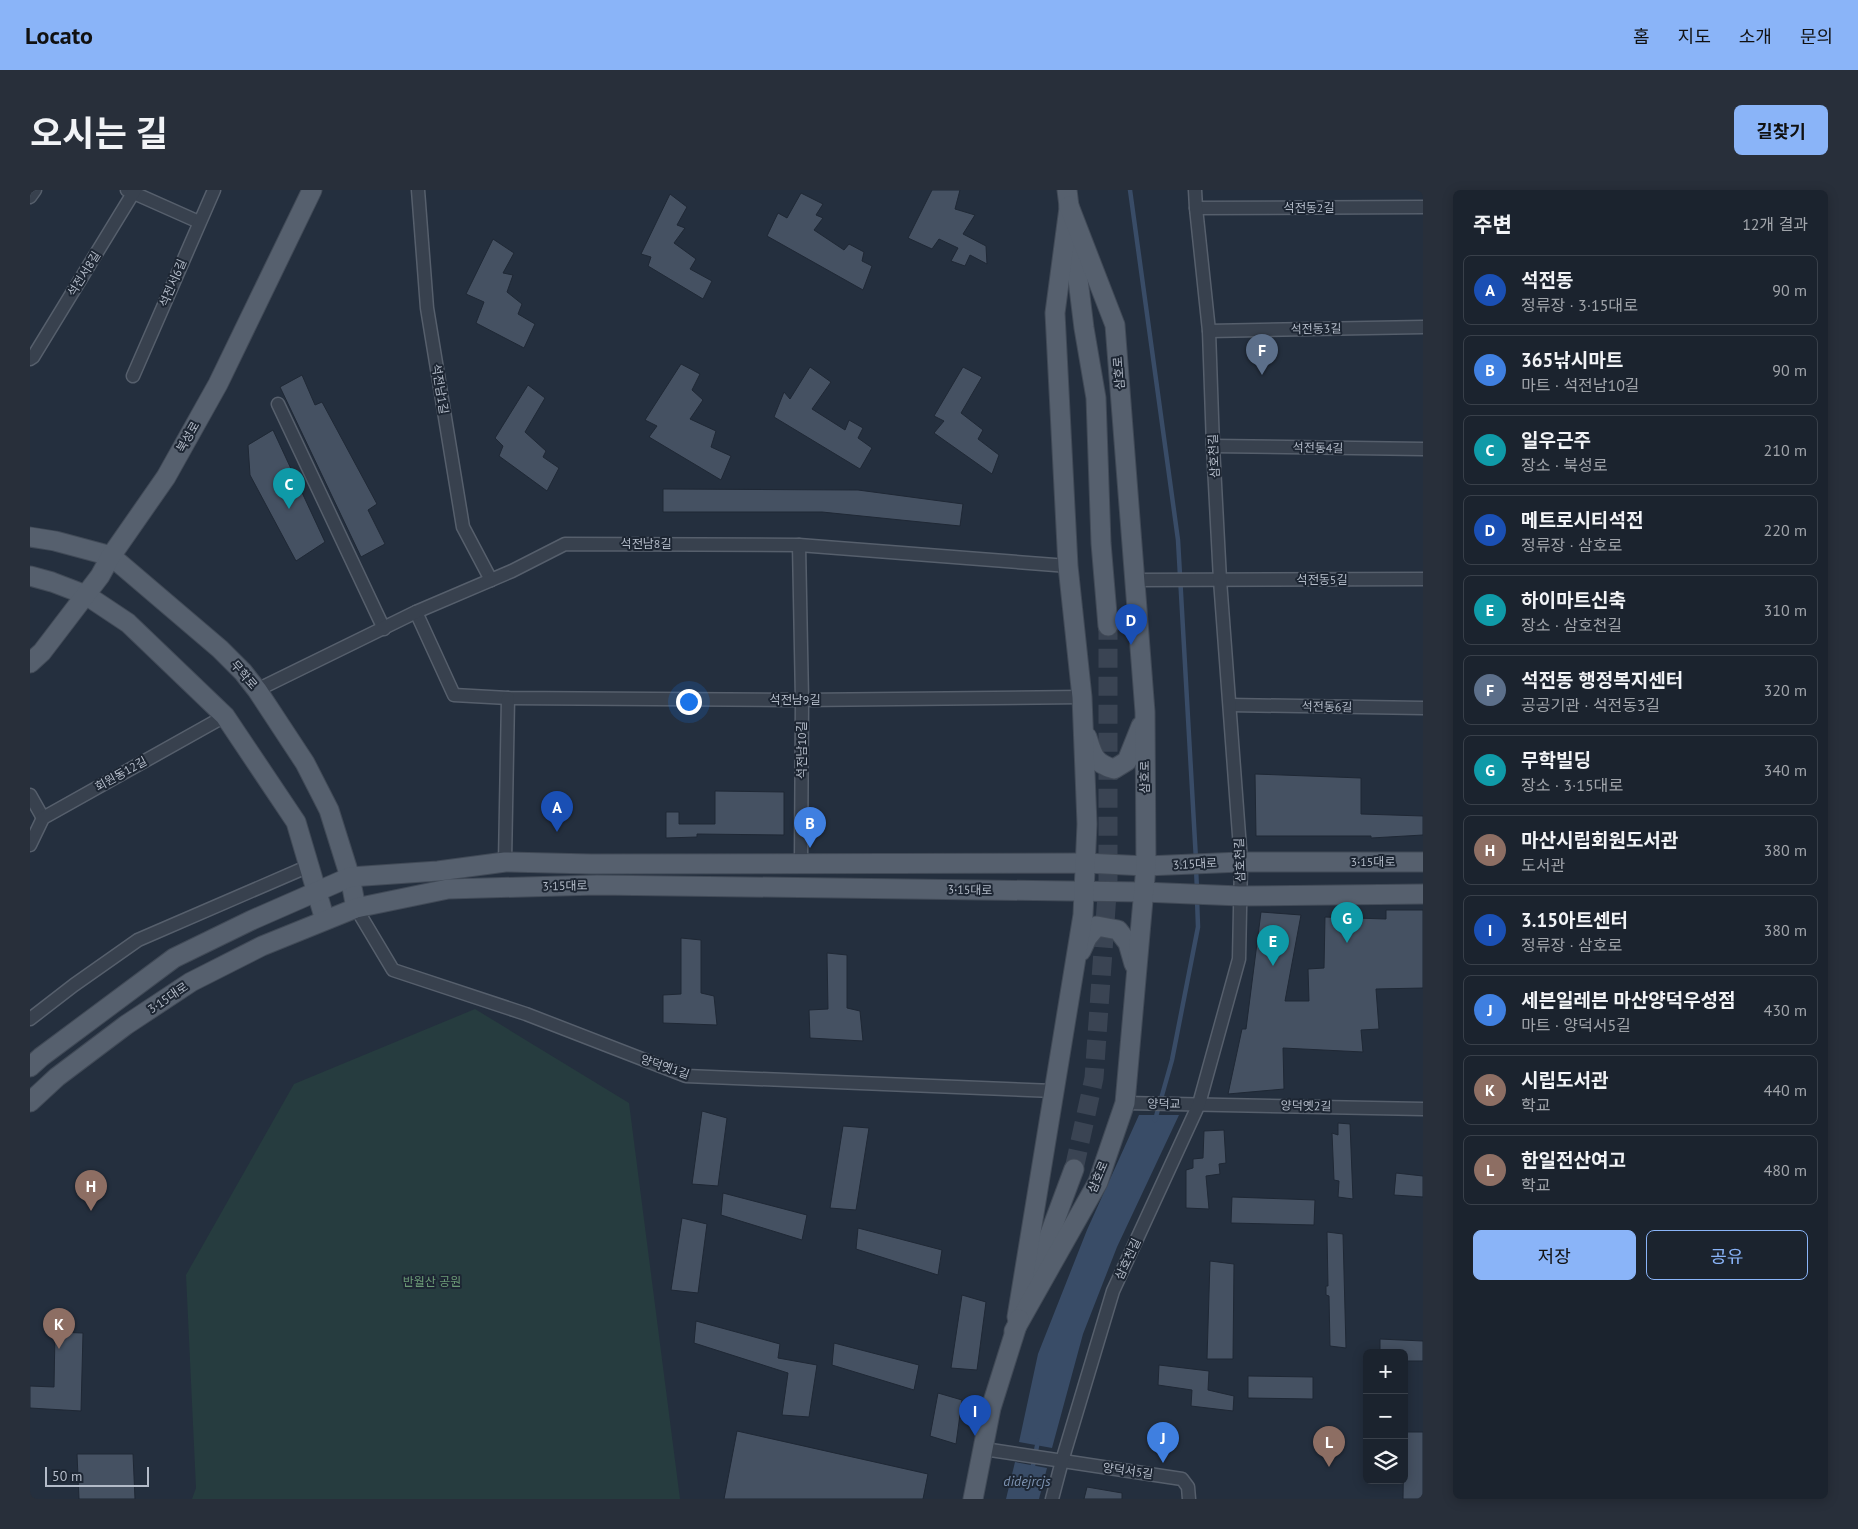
<!DOCTYPE html>
<html lang="ko">
<head>
<meta charset="utf-8">
<style>
  :root { --surface:#1b232e; --page:#282f3a; --text:#f1f3f6; --muted:#a0a4aa; --line:#39404a; --accent:#8ab4f8 }
  body { margin:0; font-family:"PT Sans","Noto Sans KR",sans-serif; background:var(--page); color:var(--text) }
  .controls { position:absolute; right:15px; bottom:15px; display:grid; overflow:hidden; border-radius:8px; box-shadow:0 2px 12px #0003 }
  .controls button { width:45px; height:45px; display:grid; place-items:center; padding:0; border:0; border-bottom:1px solid var(--line); background:var(--surface); color:var(--text); font:25px sans-serif }
  .scale { position:absolute; left:15px; bottom:12px; width:104px; box-sizing:border-box; padding-left:5px; border:2px solid #b4bcc9; border-top:0; font-size:14px; line-height:18px; white-space:nowrap; color:#b4bcc9; -webkit-text-stroke:4px #1d2633; paint-order:stroke }
  .you { position:absolute; left:658px; top:511px; width:18px; height:18px; margin:-12px; border:4px solid #fff; border-radius:50%; background:#1a73e8; box-shadow:0 0 0 8px #1a73e833 }
  .badge { display:grid; place-items:center; width:32px; height:32px; border-radius:50%; background:var(--accent); color:#fff; font-size:16px; font-weight:700 }
  .pin { position:absolute; translate:-50% -41px; filter:drop-shadow(0 1px 2px #0008) }
  .pin::after { content:''; position:absolute; top:26px; width:18px; height:15px; background:inherit; clip-path:polygon(0 0,100% 0,50% 100%) }
  .list { margin:0; padding:0; list-style:none }
  h2 { display:flex; justify-content:space-between; align-items:center; height:65px; margin:0; padding:0 20px; font-size:21px }
  h2 small { font-size:16px; font-weight:400; color:var(--muted) }
  .list li { display:grid; grid-template-columns:32px 1fr auto; gap:15px; align-items:center; box-sizing:border-box; height:70px; margin:0 10px 10px; padding:0 10px; border:1px solid var(--line); border-radius:8px }
  .list b { display:block; font-size:19px; white-space:nowrap }
  .list p { margin:0; font-size:16px; white-space:nowrap; color:var(--muted) }
  .list em { font-size:16px; font-style:normal; color:var(--muted) }
  .actions { display:flex; gap:10px; padding:15px 20px }
  .actions a { flex:1; padding:11px 0; border:1px solid var(--accent); border-radius:8px; text-align:center; font-size:18px; color:var(--accent) }
  .actions .main { background:var(--accent); color:#111 }
  .icon { flex:none; width:28px; height:28px; fill:none; stroke:currentColor; stroke-width:2; stroke-linecap:round; stroke-linejoin:round }
  .map { position:relative; flex:none; width:1393px; height:1309px; overflow:hidden; border-radius:8px }
  header { display:flex; align-items:center; gap:30px; box-sizing:border-box; height:70px; padding:0 25px; background:var(--accent); color:#111 }
  header strong { font-size:24px }
  nav { display:flex; gap:28px; margin-inline-start:auto; font-size:18px }
  .intro { display:flex; align-items:center; justify-content:space-between; box-sizing:border-box; height:120px; padding:0 30px }
  h1 { margin:0; font-size:35px }
  .button { padding:12px 22px; border-radius:8px; background:var(--accent); color:#111; font-size:18px; font-weight:700 }
  main { display:flex; gap:30px; padding:0 30px }
  aside { flex:1; background:var(--surface); border-radius:8px; box-shadow:0 2px 12px #0003 }
  .map>svg:first-child { display:block }
  .green { fill:#263c3f }
  .water { fill:#394c67 }
  .lines { fill:none; stroke-linecap:round; stroke-linejoin:round }
  .stream { stroke:#394c67; stroke-width:4.5 }
  .building { fill:#455162; stroke:#1f2835 }
  .primary-tunnel { stroke:#3a4453; stroke-width:19; stroke-dasharray:19 9; stroke-linecap:butt }
  .street-casing { stroke:#565f6c; stroke-width:15 }
  .primary-casing { stroke:#414a57; stroke-width:21 }
  .street { stroke:#38414e; stroke-width:12 }
  .primary { stroke:#56606e; stroke-width:19 }
  .labels { text-anchor:middle; stroke-width:4; stroke-linejoin:round; paint-order:stroke }
  .street-label { font-size:12px; fill:#b4bcc9; stroke:#1d2633 }
  .park-label { font-size:12px; fill:#6b9a76; stroke:#1d2633 }
  .water-label { font-size:14px; font-style:italic; fill:#7c92b1; stroke:#1d2633 }
</style>
</head>
<body>
<header>
<strong>Locato</strong>
<nav><a>홈</a><a>지도</a><a>소개</a><a>문의</a></nav>
</header>
<div class="intro"><h1>오시는 길</h1><a class="button">길찾기</a></div>
<main>
<div class="map">
<svg width="1393" height="1309" viewBox="0 0 1393 1309">
  <rect width="100%" height="100%" fill="#242f3e"/>
  <polygon class="green" points="445,819 599,913 650,1309 162,1309 166,1298 156,1085 264,894"/>
  <g class="water">
    <polygon points="1109,925 1149,925 1087,1057 1053,1144 1022,1258 989,1252 1008,1164 1057,1040"/>
    <polygon points="985,1272 1017,1278 1009,1309 976,1309"/>
  </g>
  <g class="lines">
    <g class="stream">
      <polyline points="1100,0 1148,350 1166,670"/>
      <polyline points="1166,678 1167,700"/>
      <polyline points="1125,930 1142,870 1168,737 1167,708"/>
      <polyline points="1002,1280 1008,1251"/>
    </g>
  </g>
  <g class="building">
    <polygon points="902,0 930,0 925,19 945,25 933,44 956,56 957,74 940,65 935,76 921,71 928,58 909,49 902,59 878,48"/>
    <polygon points="771,3 793,14 786,25 793,28 784,40 814,60 819,54 834,62 832,71 842,76 833,100 737,46 748,23 757,28"/>
    <polygon points="640,4 657,17 647,35 655,38 644,53 666,69 660,79 682,91 673,109 618,76 621,67 611,64"/>
    <polygon points="463,49 484,63 473,83 483,85 477,102 492,114 488,124 505,134 494,158 446,133 454,112 436,104"/>
    <polygon points="651,174 670,184 662,200 673,210 660,229 686,241 681,257 701,266 691,290 619,247 627,236 615,230"/>
    <polygon points="780,177 801,192 782,219 815,240 819,230 833,238 828,248 842,258 830,279 744,227 754,202 760,209"/>
    <polygon points="933,177 952,187 931,223 953,240 948,249 969,265 962,284 904,243 914,231 904,226"/>
    <polygon points="272,185 285,215 292,212 347,314 338,320 355,354 331,367 250,197"/>
    <polygon points="498,195 515,208 495,242 516,261 513,267 529,278 517,301 469,266 473,256 465,248"/>
    <polygon points="243,240 295,352 266,371 220,285 218,255"/>
    <polygon points="633,299 828,300 933,314 930,336 792,322 633,322"/>
    <polygon points="1225,584 1331,588 1331,624 1393,626 1393,645 1341,648 1341,646 1226,646"/>
    <polygon points="685,601 754,602 754,645 667,644 667,647 636,648 636,622 649,622 649,634 685,634"/>
    <polygon points="1356,720 1393,720 1393,798 1346,799 1349,839 1331,840 1333,862 1253,858 1254,899 1198,904 1212,839 1216,839 1231,722 1271,725 1255,811 1279,811 1278,779 1294,778 1295,727 1356,729"/>
    <polygon points="651,748 671,750 671,803 684,806 687,835 633,833 633,805 651,804"/>
    <polygon points="797,763 817,765 817,818 830,821 833,851 780,848 779,820 798,819"/>
    <polygon points="672,921 697,928 688,996 662,994"/>
    <polygon points="1308,933 1320,934 1323,1009 1308,1007 1309,991 1304,990 1302,943 1308,945"/>
    <polygon points="813,936 839,938 826,1020 800,1018"/>
    <polygon points="1194,940 1196,973 1189,974 1190,984 1176,986 1179,1019 1156,1018 1156,980 1163,978 1163,969 1173,968 1174,941"/>
    <polygon points="1366,983 1393,986 1393,1007 1364,1005"/>
    <polygon points="693,1003 777,1025 772,1050 691,1025"/>
    <polygon points="1202,1007 1285,1010 1284,1035 1201,1033"/>
    <polygon points="652,1028 677,1034 668,1103 641,1100"/>
    <polygon points="828,1038 912,1060 908,1085 826,1059"/>
    <polygon points="1297,1042 1313,1044 1316,1158 1300,1156 1299,1106 1296,1105 1296,1096 1298,1096"/>
    <polygon points="1180,1071 1204,1074 1203,1169 1177,1169"/>
    <polygon points="932,1105 956,1112 947,1180 921,1178"/>
    <polygon points="666,1131 750,1154 748,1168 787,1175 779,1227 752,1225 758,1183 664,1153"/>
    <polygon points="25,1142 53,1143 51,1221 0,1218 0,1196 24,1197"/>
    <polygon points="1350,1149 1393,1151 1393,1171 1374,1171 1374,1163 1350,1163"/>
    <polygon points="804,1153 889,1175 884,1200 802,1175"/>
    <polygon points="1129,1175 1179,1181 1178,1200 1204,1206 1203,1221 1161,1216 1162,1200 1128,1195"/>
    <polygon points="1218,1186 1283,1187 1283,1209 1218,1208"/>
    <polygon points="908,1203 932,1210 926,1254 900,1246"/>
    <polygon points="707,1241 898,1284 893,1309 694,1309"/>
    <polygon points="1374,1242 1393,1242 1393,1309 1373,1309"/>
    <polygon points="47,1264 103,1264 105,1309 49,1309"/>
    <polygon points="1057,1297 1092,1303 1092,1309 1054,1309"/>
  </g>
  <g class="lines">
    <polyline class="primary-tunnel" points="1044,979 1064,888 1078,690 1078,436"/>
    <defs>
      <g id="street">
        <polyline points="97,0 169,32"/>
        <polyline points="388,0 397,118 433,337 461,390"/>
        <polyline points="0,7 5,0"/>
        <polyline points="1166,18 1393,17"/>
        <polyline points="1179,141 1393,137"/>
        <polyline points="0,169 3,167 105,0"/>
        <polyline points="103,186 184,0"/>
        <polyline points="248,214 354,439"/>
        <polyline points="1183,256 1393,259"/>
        <polyline points="769,355 772,510 771,674"/>
        <polyline points="1104,390 1393,389"/>
        <polyline points="386,422 424,505 478,508 772,510 1052,507"/>
        <polyline points="227,500 386,422 482,381 535,354 769,355 1038,376"/>
        <polyline points="1200,515 1393,518"/>
        <polyline points="0,605 13,628"/>
        <polyline points="0,655 13,628 195,526"/>
        <polyline points="475,672 478,508"/>
        <polyline points="326,718 363,780 496,824 656,886 1024,901"/>
        <polyline points="0,829 44,795 108,750 279,676"/>
        <polyline points="1095,913 1393,919"/>
        <polyline points="954,1259 1152,1289 1158,1297 1159,1309"/>
        <polyline points="1022,1309 1032,1271 1083,1101 1169,914 1209,769 1211,672 1190,390 1183,256 1179,141 1166,18 1165,0"/>
      </g>
      <g id="primary">
        <polyline points="1037,0 1054,138 1066,208 1071,353 1078,436"/>
        <polyline points="0,347 25,351 81,366 190,459 213,482 227,500 275,573 299,620 320,687 326,718"/>
        <polyline points="0,386 22,392 56,405 98,433 195,526 266,632 295,730"/>
        <polyline points="0,473 12,462 70,386 81,366 136,287 188,194 282,0"/>
        <path d="M1057 547C1063 566 1064 573 1084 579L1097 571 1111 536"/>
        <polyline points="1051,761 1057,748 1067,736 1088,740 1098,753 1104,774"/>
        <polyline points="0,877 11,867 144,768 222,730 320,687 408,681 475,672 561,674 1055,673 1116,676 1211,672 1393,672"/>
        <polyline points="0,912 27,887 96,835 161,792 232,756 326,718 418,699 567,695 1113,702 1210,706 1393,704"/>
        <polyline points="1005,1084 1044,979"/>
        <polyline points="987,1127 1053,725 1057,634 1052,507 1038,376 1025,123 1039,18"/>
        <polyline points="984,1141 1068,992 1095,913 1116,676 1115,522 1085,135 1039,16"/>
        <polyline points="943,1309 961,1218 989,1129"/>
      </g>
    </defs>
    <use href="#street" class="street-casing"/>
    <use href="#primary" class="primary-casing"/>
    <use href="#street" class="street"/>
    <use href="#primary" class="primary"/>
  </g>
  <g class="labels">
    <g class="street-label">
      <text x="1279" y="22">석전동2길</text>
      <text transform="translate(54 84) rotate(-58)" y="4">석전서8길</text>
      <text transform="translate(143 93) rotate(-67)" y="4">석전서6길</text>
      <text transform="translate(1286 139) rotate(-1)" y="4">석전동3길</text>
      <text transform="translate(1089 183) rotate(-94)" y="4">삼호로</text>
      <text transform="translate(410 199) rotate(81)" y="4">석전남1길</text>
      <text transform="translate(158 247) rotate(-60)" y="4">북성로</text>
      <text transform="translate(1288 258) rotate(1)" y="4">석전동4길</text>
      <text transform="translate(1184 266) rotate(-93)" y="4">삼호천길</text>
      <text x="616" y="358">석전남8길</text>
      <text x="1292" y="394">석전동5길</text>
      <text transform="translate(214 485) rotate(49)" y="4">무학로</text>
      <text x="765" y="514">석전남9길</text>
      <text transform="translate(1297 517) rotate(1)" y="4">석전동6길</text>
      <text transform="translate(772 560) rotate(-90)" y="4">석전남10길</text>
      <text transform="translate(91 584) rotate(-29)" y="4">회원동12길</text>
      <text transform="translate(1115 587) rotate(-90)" y="4">삼호로</text>
      <text transform="translate(1210 670) rotate(-92)" y="4">삼호천길</text>
      <text x="1343" y="676">3·15대로</text>
      <text transform="translate(1165 674) rotate(-3)" y="4">3.15대로</text>
      <text transform="translate(535 696) rotate(-1)" y="4">3·15대로</text>
      <text transform="translate(940 700) rotate(1)" y="4">3·15대로</text>
      <text transform="translate(138 808) rotate(-34)" y="4">3·15대로</text>
      <text transform="translate(635 877) rotate(19)" y="4">양덕옛1길</text>
      <text transform="translate(1134 914) rotate(1)" y="4">양덕교</text>
      <text transform="translate(1276 916) rotate(1)" y="4">양덕옛2길</text>
      <text transform="translate(1068 987) rotate(-67)" y="4">삼호로</text>
      <text transform="translate(1098 1069) rotate(-65)" y="4">삼호천길</text>
      <text transform="translate(1098 1281) rotate(8)" y="4">양덕서5길</text>
    </g>
    <g class="park-label">
      <text x="402" y="1096">반월산 공원</text>
    </g>
    <g class="water-label">
      <text x="997" y="1296">didejrcjs</text>
    </g>
  </g>
</svg>
<div class="controls">
<button>+</button>
<button>−</button>
<button><svg class="icon" aria-label="layers" viewBox="0 0 24 24"><path d="M12 4l9 5-9 5-9-5zM3 14l9 5 9-5"/></svg></button>
</div>
<div class="scale">50 m</div>
<div class="you"></div>
<div class="pin badge" style="left:527px;top:642px;background:#1a4fb4">A</div>
<div class="pin badge" style="left:780px;top:658px;background:#3f7fe0">B</div>
<div class="pin badge" style="left:259px;top:319px;background:#0f9aa8">C</div>
<div class="pin badge" style="left:1101px;top:455px;background:#1a4fb4">D</div>
<div class="pin badge" style="left:1243px;top:776px;background:#0f9aa8">E</div>
<div class="pin badge" style="left:1232px;top:185px;background:#5c6f8a">F</div>
<div class="pin badge" style="left:1317px;top:753px;background:#0f9aa8">G</div>
<div class="pin badge" style="left:61px;top:1021px;background:#8d6e63">H</div>
<div class="pin badge" style="left:945px;top:1246px;background:#1a4fb4">I</div>
<div class="pin badge" style="left:1133px;top:1273px;background:#3f7fe0">J</div>
<div class="pin badge" style="left:29px;top:1159px;background:#8d6e63">K</div>
<div class="pin badge" style="left:1299px;top:1277px;background:#8d6e63">L</div>
</div>
<aside>
<h2>주변<small>12개 결과</small></h2>
<ul class="list">
<li><span class="badge" style="background:#1a4fb4">A</span><div><b>석전동</b><p>정류장 · 3·15대로</p></div><em>90 m</em></li>
<li><span class="badge" style="background:#3f7fe0">B</span><div><b>365낚시마트</b><p>마트 · 석전남10길</p></div><em>90 m</em></li>
<li><span class="badge" style="background:#0f9aa8">C</span><div><b>일우근주</b><p>장소 · 북성로</p></div><em>210 m</em></li>
<li><span class="badge" style="background:#1a4fb4">D</span><div><b>메트로시티석전</b><p>정류장 · 삼호로</p></div><em>220 m</em></li>
<li><span class="badge" style="background:#0f9aa8">E</span><div><b>하이마트신축</b><p>장소 · 삼호천길</p></div><em>310 m</em></li>
<li><span class="badge" style="background:#5c6f8a">F</span><div><b>석전동 행정복지센터</b><p>공공기관 · 석전동3길</p></div><em>320 m</em></li>
<li><span class="badge" style="background:#0f9aa8">G</span><div><b>무학빌딩</b><p>장소 · 3·15대로</p></div><em>340 m</em></li>
<li><span class="badge" style="background:#8d6e63">H</span><div><b>마산시립회원도서관</b><p>도서관</p></div><em>380 m</em></li>
<li><span class="badge" style="background:#1a4fb4">I</span><div><b>3.15아트센터</b><p>정류장 · 삼호로</p></div><em>380 m</em></li>
<li><span class="badge" style="background:#3f7fe0">J</span><div><b>세븐일레븐 마산양덕우성점</b><p>마트 · 양덕서5길</p></div><em>430 m</em></li>
<li><span class="badge" style="background:#8d6e63">K</span><div><b>시립도서관</b><p>학교</p></div><em>440 m</em></li>
<li><span class="badge" style="background:#8d6e63">L</span><div><b>한일전산여고</b><p>학교</p></div><em>480 m</em></li>
</ul>
<div class="actions"><a class="main">저장</a><a>공유</a></div>
</aside>
</main>
</body>
</html>
